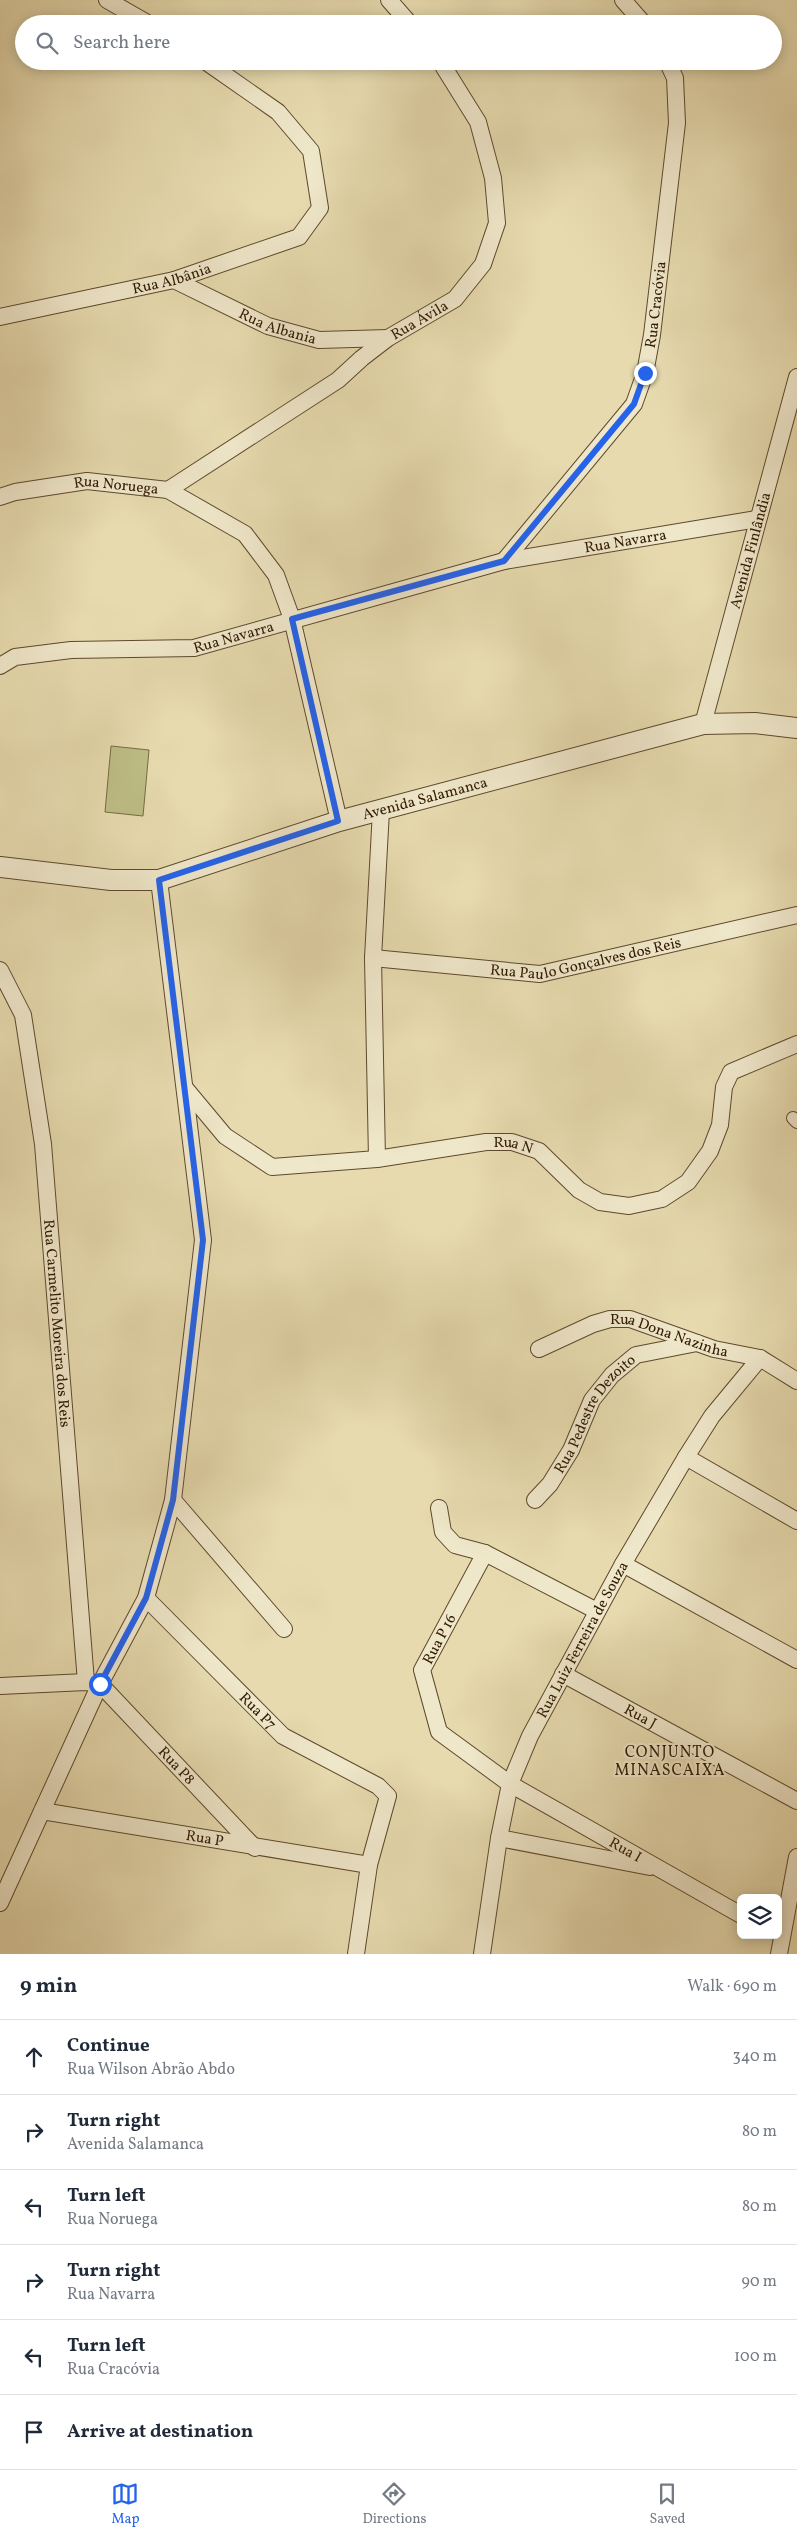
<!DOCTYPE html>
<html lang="en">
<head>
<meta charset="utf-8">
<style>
  :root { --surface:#fff; --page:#f2f2f3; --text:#1f2937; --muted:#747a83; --line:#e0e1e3; --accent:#2563eb }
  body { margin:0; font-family:Vollkorn,serif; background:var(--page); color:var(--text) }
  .controls { position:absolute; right:15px; bottom:15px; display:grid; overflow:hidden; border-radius:8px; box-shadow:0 2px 12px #0003 }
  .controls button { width:45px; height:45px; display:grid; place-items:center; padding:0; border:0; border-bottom:1px solid var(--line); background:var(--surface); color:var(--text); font:25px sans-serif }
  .stop { position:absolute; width:15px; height:15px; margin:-11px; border:4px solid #2563eb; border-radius:50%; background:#fff }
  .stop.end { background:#2563eb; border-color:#fff; box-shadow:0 1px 5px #0008 }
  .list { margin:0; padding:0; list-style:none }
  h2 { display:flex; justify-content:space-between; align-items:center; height:65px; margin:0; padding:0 20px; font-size:21px }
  h2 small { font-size:16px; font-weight:400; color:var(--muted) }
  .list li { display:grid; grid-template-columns:32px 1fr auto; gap:15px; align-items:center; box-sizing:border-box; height:75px; padding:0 20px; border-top:1px solid var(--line) }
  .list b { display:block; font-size:19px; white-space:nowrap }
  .list p { margin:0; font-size:16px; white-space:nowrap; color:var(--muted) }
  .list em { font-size:16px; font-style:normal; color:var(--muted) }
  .icon { flex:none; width:28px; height:28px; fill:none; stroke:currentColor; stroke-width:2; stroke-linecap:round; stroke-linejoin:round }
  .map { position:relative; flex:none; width:797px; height:1954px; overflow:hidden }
  .search { position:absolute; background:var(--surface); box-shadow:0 2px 12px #0003; left:15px; right:15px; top:15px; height:55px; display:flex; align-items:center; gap:12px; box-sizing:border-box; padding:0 18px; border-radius:28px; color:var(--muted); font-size:19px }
  .sheet { height:515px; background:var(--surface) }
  nav { display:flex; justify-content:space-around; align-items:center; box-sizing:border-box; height:70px; border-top:1px solid var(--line); background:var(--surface); font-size:14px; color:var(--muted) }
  nav a { display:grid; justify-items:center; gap:2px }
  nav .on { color:var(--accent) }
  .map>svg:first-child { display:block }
  .green { fill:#bdbd85; stroke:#766b42 }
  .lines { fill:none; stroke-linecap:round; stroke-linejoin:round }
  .pedestrian-casing { stroke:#5e492c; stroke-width:14 }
  .minor-casing { stroke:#5e492c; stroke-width:18 }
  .tertiary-casing { stroke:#5e492c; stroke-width:22 }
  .pedestrian { stroke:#efe7ca; stroke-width:12 }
  .minor { stroke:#efe7ca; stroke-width:16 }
  .tertiary { stroke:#efe7ca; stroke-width:20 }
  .route { stroke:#2563eb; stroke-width:6 }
  .labels { text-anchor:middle; stroke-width:4; stroke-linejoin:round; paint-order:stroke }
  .street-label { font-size:15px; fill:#301900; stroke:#efe7ca }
  .neighbourhood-label { font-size:16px; letter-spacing:1px; fill:#301900; stroke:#efe7ca }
</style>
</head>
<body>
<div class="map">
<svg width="797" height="1954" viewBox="0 0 797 1954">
  <rect width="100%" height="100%" fill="#e6daae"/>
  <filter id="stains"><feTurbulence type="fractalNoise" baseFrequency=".004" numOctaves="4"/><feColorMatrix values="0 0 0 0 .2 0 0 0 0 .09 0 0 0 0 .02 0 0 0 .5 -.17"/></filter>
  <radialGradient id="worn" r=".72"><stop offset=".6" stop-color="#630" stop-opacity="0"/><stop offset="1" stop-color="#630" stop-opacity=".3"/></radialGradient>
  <polygon class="green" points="111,746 149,750 143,816 105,812"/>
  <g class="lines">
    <defs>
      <polyline id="pedestrian" points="793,1118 797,1122"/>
      <g id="minor">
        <polyline points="107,0 149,24"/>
        <polyline points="389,0 410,24"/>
        <polyline points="623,0 644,24"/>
        <path id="s1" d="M174 280 268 326 319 340 388 338"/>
        <path id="s2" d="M0 317 174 280 299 237 320 208 311 151 278 112 205 61"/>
        <path id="s3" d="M168 490 338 380 362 358 388 338 455 299 483 264 497 223 493 178 478 122 440 61"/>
        <path id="s4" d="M0 497 15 492 87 481 168 490 245 534 276 575 292 619 339 821"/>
        <path id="s5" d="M504 561 634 404 645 373 652 335 677 123 675 78 667 61"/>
        <path id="s6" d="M0 666 15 657 71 650 194 648 504 561 757 519"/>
        <path id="s7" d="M703 724 797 377"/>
        <path id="s8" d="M373 958 540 974 797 915"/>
        <path id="s9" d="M0 970 23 1015 43 1144 86 1682"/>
        <path id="s10" d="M185 1088 225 1136 272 1167 377 1159 486 1142H512L539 1151 579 1190 600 1202 629 1206 662 1199 688 1182 710 1151 720 1125 724 1087 731 1072 797 1044"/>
        <polyline points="377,1159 373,958 381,810"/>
        <path id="s11" d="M539 1349 593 1324 610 1319H630L714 1349 760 1358 797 1381"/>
        <polyline points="686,1457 797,1521"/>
        <polyline points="173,1500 284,1629"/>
        <path id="s12" d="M535 1500 550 1484 571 1450 592 1400 612 1375 636 1355 697 1343"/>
        <polyline points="439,1508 443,1532 455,1545 485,1553 597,1611"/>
        <path id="s13" d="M485 1553 422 1670 439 1732 510 1784 741 1915"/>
        <polyline points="623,1564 797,1660"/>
        <path id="s14" d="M146 1598 283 1736 378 1786 388 1796 369 1865 356 1954"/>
        <path id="s15" d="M563 1674 797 1801"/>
        <path id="s16" d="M0 1686 86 1682 100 1684 255 1848"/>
        <path id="s17" d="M42 1811 369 1865"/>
        <polyline points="499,1838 650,1867"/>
        <polyline points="0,1903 100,1684 146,1598 173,1500 203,1240 159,880"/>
        <path id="s18" d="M482 1954 499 1838 510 1784 530 1736 623 1564 686 1457 712 1416 760 1358"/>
        <polyline points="779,1954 797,1857"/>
      </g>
      <g id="tertiary">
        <path id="s19" d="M0 867 111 880H159L339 821 703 724 755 723 797 728"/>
      </g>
    </defs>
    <use href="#pedestrian" class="pedestrian-casing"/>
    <use href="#minor" class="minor-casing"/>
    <use href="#tertiary" class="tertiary-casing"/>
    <use href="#pedestrian" class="pedestrian"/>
    <use href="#minor" class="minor"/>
    <use href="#tertiary" class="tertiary"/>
  </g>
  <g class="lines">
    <polyline class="route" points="100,1684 146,1598 173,1500 203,1240 159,880 338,821 292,619 504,561 634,404 645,373"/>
  </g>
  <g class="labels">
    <g class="street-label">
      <text dy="5" stroke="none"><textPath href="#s2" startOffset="176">Rua Albânia</textPath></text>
      <text dy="5" stroke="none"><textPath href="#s5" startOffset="306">Rua Cracóvia</textPath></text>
      <text dy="5" stroke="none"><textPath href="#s3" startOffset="304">Rua Ávila</textPath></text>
      <text dy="5" stroke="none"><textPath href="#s1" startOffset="114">Rua Albania</textPath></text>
      <text dy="5" stroke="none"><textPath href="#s4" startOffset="118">Rua Noruega</textPath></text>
      <text dy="5" stroke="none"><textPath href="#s6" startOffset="642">Rua Navarra</textPath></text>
      <text dy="5" stroke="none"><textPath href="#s7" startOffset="180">Avenida Finlândia</textPath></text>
      <text dy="5" stroke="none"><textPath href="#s6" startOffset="238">Rua Navarra</textPath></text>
      <text dy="5" stroke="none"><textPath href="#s19" startOffset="438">Avenida Salamanca</textPath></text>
      <text dy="5" stroke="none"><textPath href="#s8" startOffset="215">Rua Paulo Gonçalves dos Reis</textPath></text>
      <text dy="5" stroke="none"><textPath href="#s10" startOffset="362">Rua N</textPath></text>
      <text dy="5" stroke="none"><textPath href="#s9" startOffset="361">Rua Carmelito Moreira dos Reis</textPath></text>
      <text dy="5" stroke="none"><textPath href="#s11" startOffset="139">Rua Dona Nazinha</textPath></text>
      <text dy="5" stroke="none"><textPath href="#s12" startOffset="106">Rua Pedestre Dezoito</textPath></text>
      <text transform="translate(439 1639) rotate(-62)" y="5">Rua P 16</text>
      <text dy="5" stroke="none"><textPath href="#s18" startOffset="334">Rua Luiz Ferreira de Souza</textPath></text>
      <text dy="5" stroke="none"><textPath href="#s14" startOffset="159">Rua P7</textPath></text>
      <text dy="5" stroke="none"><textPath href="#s15" startOffset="88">Rua J</textPath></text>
      <text dy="5" stroke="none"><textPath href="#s16" startOffset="212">Rua P8</textPath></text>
      <text dy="5" stroke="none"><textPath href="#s17" startOffset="165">Rua P</textPath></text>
      <text dy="5" stroke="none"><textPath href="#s13" startOffset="418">Rua I</textPath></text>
    </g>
    <g class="neighbourhood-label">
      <text x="670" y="1757">CONJUNTO<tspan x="670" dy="18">MINASCAIXA</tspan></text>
    </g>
  </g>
  <rect width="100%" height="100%" filter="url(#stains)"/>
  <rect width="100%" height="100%" fill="url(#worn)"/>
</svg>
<div class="controls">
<button><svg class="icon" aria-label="layers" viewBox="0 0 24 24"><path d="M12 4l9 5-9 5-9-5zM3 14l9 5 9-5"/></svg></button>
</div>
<div class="stop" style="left:100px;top:1684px"></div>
<div class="stop end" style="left:645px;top:373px"></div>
<div class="search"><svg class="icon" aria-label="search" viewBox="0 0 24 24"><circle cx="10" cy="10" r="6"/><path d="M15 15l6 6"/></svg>Search here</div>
</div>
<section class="sheet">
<h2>9 min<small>Walk · 690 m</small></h2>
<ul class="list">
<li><svg class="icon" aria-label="ahead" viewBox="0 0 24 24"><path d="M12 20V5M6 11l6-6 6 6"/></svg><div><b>Continue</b><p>Rua Wilson Abrão Abdo</p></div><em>340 m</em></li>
<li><svg class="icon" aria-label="right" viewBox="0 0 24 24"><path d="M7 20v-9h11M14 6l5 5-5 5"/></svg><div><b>Turn right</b><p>Avenida Salamanca</p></div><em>80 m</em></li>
<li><svg class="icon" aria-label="left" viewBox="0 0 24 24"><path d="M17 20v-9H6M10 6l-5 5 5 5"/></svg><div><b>Turn left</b><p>Rua Noruega</p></div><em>80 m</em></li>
<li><svg class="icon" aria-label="right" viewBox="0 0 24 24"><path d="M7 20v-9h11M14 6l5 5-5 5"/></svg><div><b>Turn right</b><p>Rua Navarra</p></div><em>90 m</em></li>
<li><svg class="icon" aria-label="left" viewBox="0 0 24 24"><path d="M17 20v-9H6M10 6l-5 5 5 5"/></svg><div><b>Turn left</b><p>Rua Cracóvia</p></div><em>100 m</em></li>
<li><svg class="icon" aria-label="arrive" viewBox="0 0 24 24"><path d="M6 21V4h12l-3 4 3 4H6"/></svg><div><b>Arrive at destination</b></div></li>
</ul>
</section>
<nav>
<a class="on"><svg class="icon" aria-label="map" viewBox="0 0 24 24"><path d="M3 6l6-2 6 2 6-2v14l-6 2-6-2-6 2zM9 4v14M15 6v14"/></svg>Map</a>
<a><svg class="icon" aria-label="directions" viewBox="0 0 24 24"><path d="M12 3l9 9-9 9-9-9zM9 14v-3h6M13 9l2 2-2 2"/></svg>Directions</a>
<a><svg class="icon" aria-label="saved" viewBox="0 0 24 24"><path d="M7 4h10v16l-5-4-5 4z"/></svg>Saved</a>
</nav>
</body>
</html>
